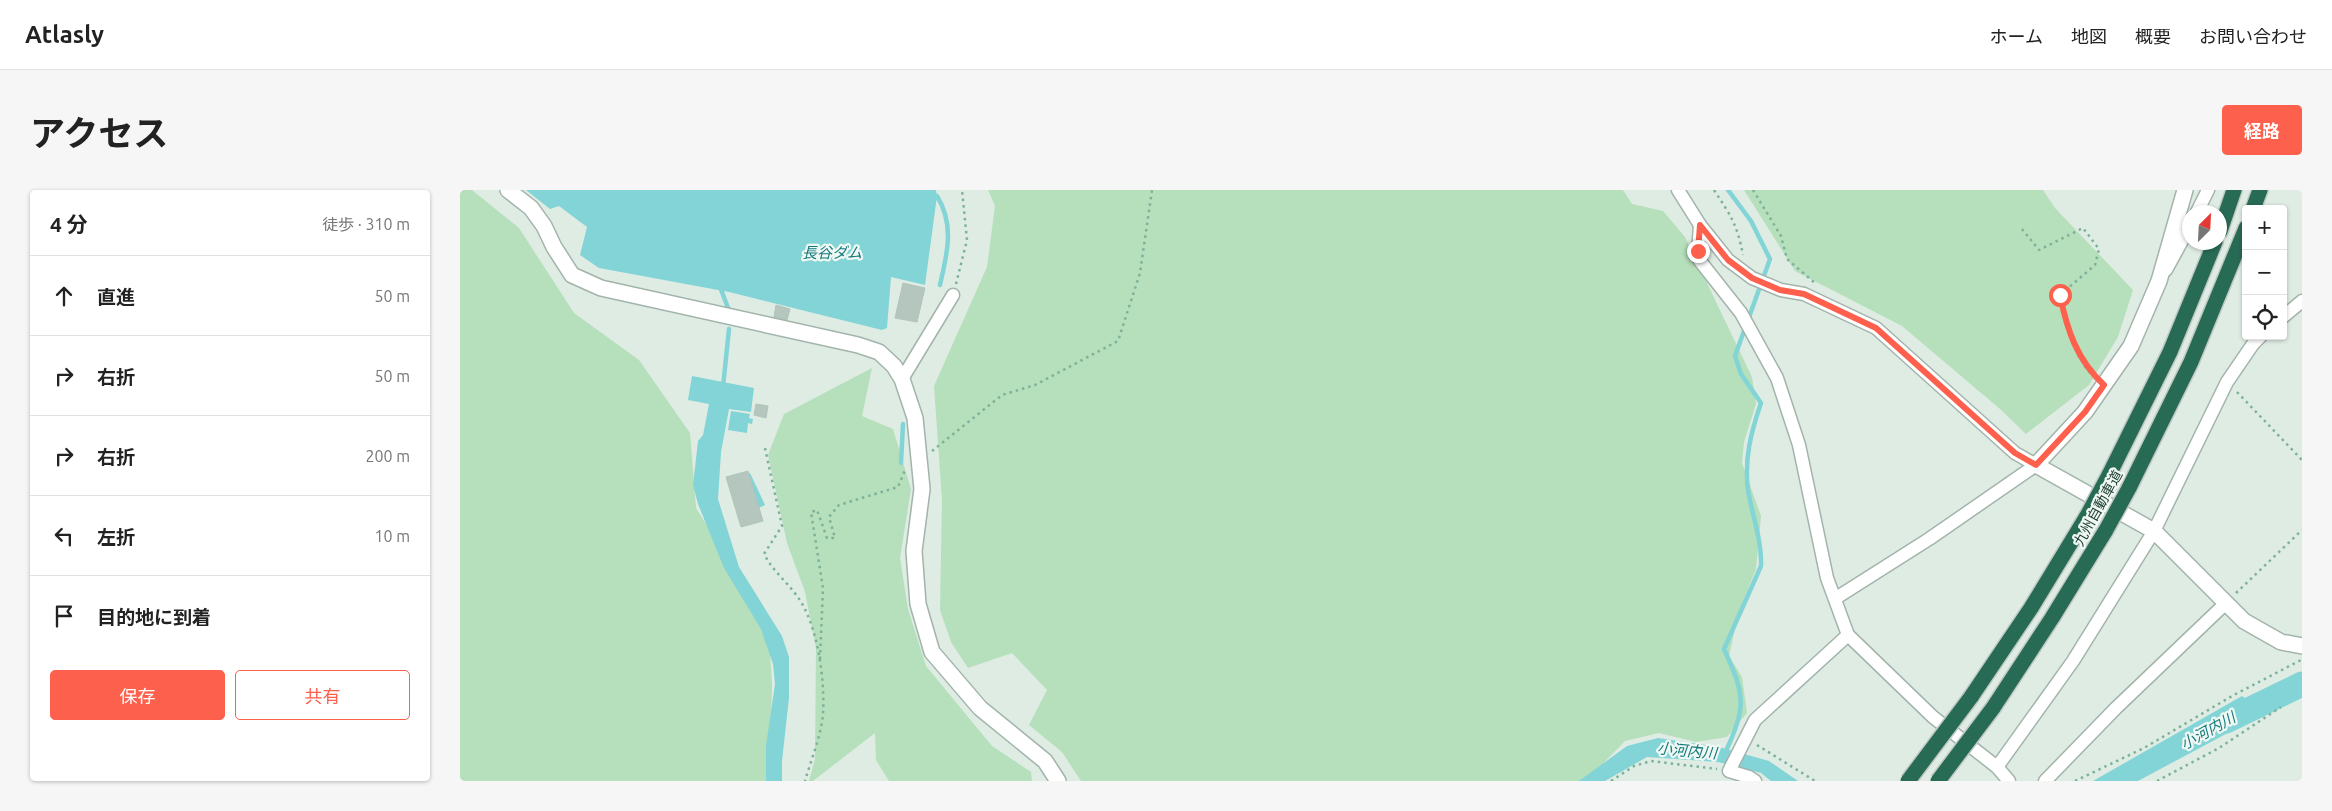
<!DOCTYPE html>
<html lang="ja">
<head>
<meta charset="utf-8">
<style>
  :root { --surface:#fff; --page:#f6f6f6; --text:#222; --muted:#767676; --line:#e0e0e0; --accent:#fd604c }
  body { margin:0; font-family:Ubuntu,"Noto Sans JP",sans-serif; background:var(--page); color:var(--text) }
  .controls { position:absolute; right:15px; top:15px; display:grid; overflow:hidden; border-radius:5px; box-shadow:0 1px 4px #0004 }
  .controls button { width:45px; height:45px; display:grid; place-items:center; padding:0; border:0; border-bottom:1px solid var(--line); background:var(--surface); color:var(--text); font:25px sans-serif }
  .compass { position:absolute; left:1722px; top:15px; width:45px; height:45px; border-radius:50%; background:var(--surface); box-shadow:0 1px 4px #0004; rotate:24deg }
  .stop { position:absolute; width:15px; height:15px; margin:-11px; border:4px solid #fd604c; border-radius:50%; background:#fff }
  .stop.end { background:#fd604c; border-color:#fff; box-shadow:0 1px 5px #0008 }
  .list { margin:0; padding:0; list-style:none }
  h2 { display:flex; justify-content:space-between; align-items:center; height:65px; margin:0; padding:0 20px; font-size:21px }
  h2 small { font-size:16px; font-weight:400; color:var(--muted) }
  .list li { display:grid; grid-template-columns:32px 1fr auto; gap:15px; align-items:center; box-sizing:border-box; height:80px; padding:0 20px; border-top:1px solid var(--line) }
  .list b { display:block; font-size:19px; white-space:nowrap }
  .list em { font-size:16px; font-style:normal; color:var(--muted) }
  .actions { display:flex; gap:10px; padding:15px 20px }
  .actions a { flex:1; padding:11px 0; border:1px solid var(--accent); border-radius:5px; text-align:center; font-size:18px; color:var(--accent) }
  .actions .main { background:var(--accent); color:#fff }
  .icon { flex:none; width:28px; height:28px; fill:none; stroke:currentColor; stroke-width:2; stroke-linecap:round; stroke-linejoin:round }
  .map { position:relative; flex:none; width:1842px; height:591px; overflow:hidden; border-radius:5px }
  header { display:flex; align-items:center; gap:30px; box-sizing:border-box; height:70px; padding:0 25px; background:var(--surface); border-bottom:1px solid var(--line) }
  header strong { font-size:24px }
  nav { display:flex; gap:28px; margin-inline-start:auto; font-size:18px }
  .intro { display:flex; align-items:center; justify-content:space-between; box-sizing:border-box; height:120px; padding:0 30px }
  h1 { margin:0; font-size:35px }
  .button { padding:12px 22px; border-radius:5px; background:var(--accent); color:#fff; font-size:18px; font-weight:700 }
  main { display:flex; gap:30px; padding:0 30px }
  aside { flex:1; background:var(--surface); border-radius:5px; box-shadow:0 1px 4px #0004 }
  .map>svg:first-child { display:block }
  .green { fill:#b6dfbb }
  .water { fill:#82d4d6 }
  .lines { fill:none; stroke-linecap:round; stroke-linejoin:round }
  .stream { stroke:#82d4d6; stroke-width:4.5 }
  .river { stroke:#82d4d6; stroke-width:25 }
  .building { fill:#b4c6bd; stroke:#b1c5ba }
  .minor-casing { stroke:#a2b4ab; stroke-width:15 }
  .tertiary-casing { stroke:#a2b4ab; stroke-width:18 }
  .motorway-casing { stroke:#c0c9c5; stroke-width:18 }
  .path { stroke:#7db29a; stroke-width:2.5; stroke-dasharray:2.5 4; stroke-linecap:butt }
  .minor { stroke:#fff; stroke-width:12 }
  .tertiary { stroke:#fff; stroke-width:15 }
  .motorway { stroke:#286b55; stroke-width:15 }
  .motorway-bridge-casing { stroke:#c0c9c5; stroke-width:18; stroke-linecap:butt }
  .motorway-bridge { stroke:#286b55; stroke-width:15 }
  .route { stroke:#fd604c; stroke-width:6 }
  .labels { text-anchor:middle; stroke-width:4.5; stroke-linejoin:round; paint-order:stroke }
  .street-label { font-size:14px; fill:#1f3d31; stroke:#eff8f3 }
  .water-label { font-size:15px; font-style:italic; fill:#14797d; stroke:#eff8f3 }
</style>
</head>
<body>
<header>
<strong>Atlasly</strong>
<nav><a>ホーム</a><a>地図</a><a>概要</a><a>お問い合わせ</a></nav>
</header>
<div class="intro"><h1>アクセス</h1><a class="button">経路</a></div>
<main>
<aside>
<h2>4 分<small>徒歩 · 310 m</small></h2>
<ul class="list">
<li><svg class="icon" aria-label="ahead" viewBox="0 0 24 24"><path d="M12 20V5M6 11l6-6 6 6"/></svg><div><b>直進</b></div><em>50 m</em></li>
<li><svg class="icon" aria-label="right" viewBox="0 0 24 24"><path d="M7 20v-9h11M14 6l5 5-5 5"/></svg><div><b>右折</b></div><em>50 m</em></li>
<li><svg class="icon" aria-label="right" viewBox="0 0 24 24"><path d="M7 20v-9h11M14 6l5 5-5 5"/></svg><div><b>右折</b></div><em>200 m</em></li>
<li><svg class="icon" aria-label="left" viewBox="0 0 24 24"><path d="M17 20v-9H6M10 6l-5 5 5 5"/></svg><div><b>左折</b></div><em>10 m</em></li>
<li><svg class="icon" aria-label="arrive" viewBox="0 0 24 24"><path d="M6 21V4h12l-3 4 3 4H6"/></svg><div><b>目的地に到着</b></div></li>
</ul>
<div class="actions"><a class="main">保存</a><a>共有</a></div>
</aside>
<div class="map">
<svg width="1842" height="591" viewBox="0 0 1842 591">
  <rect width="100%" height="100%" fill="#dfece4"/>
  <g class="green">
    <polygon points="0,0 12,0 59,38 114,123 179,170 230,243 236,318 308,432 312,494 310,591 0,591"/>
    <polygon points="528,0 1163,0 1172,14 1203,21 1225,47 1292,187 1296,214 1284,252 1282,273 1301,326 1296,379 1279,421 1269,466 1282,487 1287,523 1267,547 1236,552 1199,543 1165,551 1126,591 621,591 602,562 569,535 587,500 552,463 508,478 491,452 480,420 482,310 474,196 527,77 535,16"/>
    <polygon points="1284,0 1583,0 1595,18 1673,100 1658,147 1629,195 1566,244 1540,219 1442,136 1335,81"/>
    <polygon points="412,178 402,226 433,239 451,299 440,368 448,419 466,476 532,556 571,582 572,591 429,591 416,570 415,543 353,591 349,591 355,569 356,458 345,402 327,353 308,265 324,224"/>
  </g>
  <g class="water">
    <polygon points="66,0 476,0 477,6 465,95 431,87 427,138 422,140 269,102 139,78 120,65 127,37 99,16 90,19"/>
    <polygon points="232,186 294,198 291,222 269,219 261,262 258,309 279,377 322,446 329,467 329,508 322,571 322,591 306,591 306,556 315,494 313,474 301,439 264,378 238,314 233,295 238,251 243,245 249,214 228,210"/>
    <polygon points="271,221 290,224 289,228 293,229 292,234 288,233 287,243 268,240"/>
    <polygon points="290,283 305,315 288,323 274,290"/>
    <polygon points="1782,506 1805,523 1678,591 1633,591"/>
    <polygon points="1198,548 1259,557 1309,571 1338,591 1311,591 1301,583 1258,572 1187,567 1145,591 1119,591 1167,556"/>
  </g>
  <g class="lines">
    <g class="stream">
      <path d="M477 6C495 35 487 64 480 95"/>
      <polyline points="260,97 270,123"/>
      <polyline points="263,197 269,139"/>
      <polyline points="441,273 443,234"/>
      <path d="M1265 563C1287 516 1285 505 1264 459L1301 376C1302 350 1292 325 1288 300 1284 269 1291 242 1301 213L1281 184 1275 166 1310 69 1291 31 1268 0"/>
    </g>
    <polyline class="river" points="1766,531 1842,494"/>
  </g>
  <g class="building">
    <polygon points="443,93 465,98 457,132 435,128"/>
    <polygon points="316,115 330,119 327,130 314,127"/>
    <polygon points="296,214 308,216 306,228 294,225"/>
    <polygon points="288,281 303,331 281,337 266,287"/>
  </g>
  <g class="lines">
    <defs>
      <g id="minor">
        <polyline points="1218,0 1240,35 1268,70 1292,88 1321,100 1344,104 1416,138 1555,263 1576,275 1469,349 1376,408"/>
        <polyline points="1737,22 1748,0"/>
        <polyline points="1240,35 1238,61 1240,71 1281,123 1317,188 1339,255 1367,388 1388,445 1473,527 1537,577 1549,591"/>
        <polyline points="1706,80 1730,36"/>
        <polyline points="1823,127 1842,111"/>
        <polyline points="442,189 493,105"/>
        <polyline points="1537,577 1613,471 1694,341 1767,192 1793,154 1801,146"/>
        <polyline points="1295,591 1289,587 1269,581 1295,530 1388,445"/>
        <polyline points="1585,591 1656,518 1766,413"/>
      </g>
      <g id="tertiary">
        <polyline points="48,0 71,18 84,36 94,57 112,85 141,98 398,155 419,162 434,176 442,189 455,228 462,299 454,361 458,414 472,462 520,518 585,571 598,591"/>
        <polyline points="1725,0 1699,91 1671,156 1625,222 1576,275 1694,341 1784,431 1821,452 1842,456"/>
      </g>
      <g id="motorway">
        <polyline points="1793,19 1800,0"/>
        <polyline points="1760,41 1774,0"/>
        <polyline points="1649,285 1710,162 1755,52"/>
        <polyline points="1669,298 1731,172 1786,38"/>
        <polyline points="1511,507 1571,418 1627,326"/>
        <polyline points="1533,518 1592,428 1646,340"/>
      </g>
    </defs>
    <use href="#minor" class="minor-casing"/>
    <use href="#tertiary" class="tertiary-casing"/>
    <use href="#motorway" class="motorway-casing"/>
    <g class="path">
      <path d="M1254 0C1271 26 1277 34 1283 65"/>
      <polyline points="1293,0 1321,46 1327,69 1356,94"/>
      <path d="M1562 39 1579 60 1623 38 1639 59 1635 75 1600 105C1606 132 1613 166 1633 186"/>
      <polyline points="496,94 507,50 502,0"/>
      <polyline points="1777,202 1842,270"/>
      <path d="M305 258 322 336 304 364C313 381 326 391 337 406 358 434 365 490 363 524 361 546 351 570 345 591"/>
      <polyline points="472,261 542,205 575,195 658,151 680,83 692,0"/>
      <polyline points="1776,403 1842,340"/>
      <polyline points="360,469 363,398 351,322 357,320 367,348 375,348 369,327 379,315 438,297 445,280"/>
      <polyline points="1297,555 1355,591"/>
      <polyline points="1151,591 1174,576 1191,571 1257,579"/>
      <polyline points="1615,591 1684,558 1772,506 1841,470"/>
      <polyline points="1697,591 1759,558 1821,517"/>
    </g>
    <use href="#minor" class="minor"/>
    <use href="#tertiary" class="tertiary"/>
    <use href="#motorway" class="motorway"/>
    <defs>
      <g id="motorway-bridge">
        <polyline points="1627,326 1649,285"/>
        <polyline points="1646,340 1669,298"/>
        <polyline points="1448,591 1511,507"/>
        <polyline points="1478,591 1533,518"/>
      </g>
    </defs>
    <use href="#motorway-bridge" class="motorway-bridge-casing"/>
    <use href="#motorway-bridge" class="motorway-bridge"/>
  </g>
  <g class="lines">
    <path class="route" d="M1238 61 1240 35 1268 70 1292 88 1320 100 1344 104 1416 138 1555 263 1576 275 1625 222 1644 195C1617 170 1607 140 1600 105"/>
  </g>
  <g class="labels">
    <g class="street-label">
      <text transform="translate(1638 318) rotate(-61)" y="5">九州自動車道</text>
    </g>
    <g class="water-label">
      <text x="372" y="68">長谷ダム</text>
      <text transform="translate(1748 541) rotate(-29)" y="5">小河内川</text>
      <text transform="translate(1227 561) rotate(5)" y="5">小河内川</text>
    </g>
  </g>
</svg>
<div class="controls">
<button>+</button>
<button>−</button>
<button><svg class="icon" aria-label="locate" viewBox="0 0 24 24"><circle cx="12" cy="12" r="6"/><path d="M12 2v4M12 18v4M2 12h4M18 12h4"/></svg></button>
</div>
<svg class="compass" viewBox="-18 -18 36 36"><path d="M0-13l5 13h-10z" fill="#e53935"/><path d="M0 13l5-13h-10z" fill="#767676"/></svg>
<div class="stop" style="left:1600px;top:105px"></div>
<div class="stop end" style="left:1238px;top:61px"></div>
</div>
</main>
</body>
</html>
